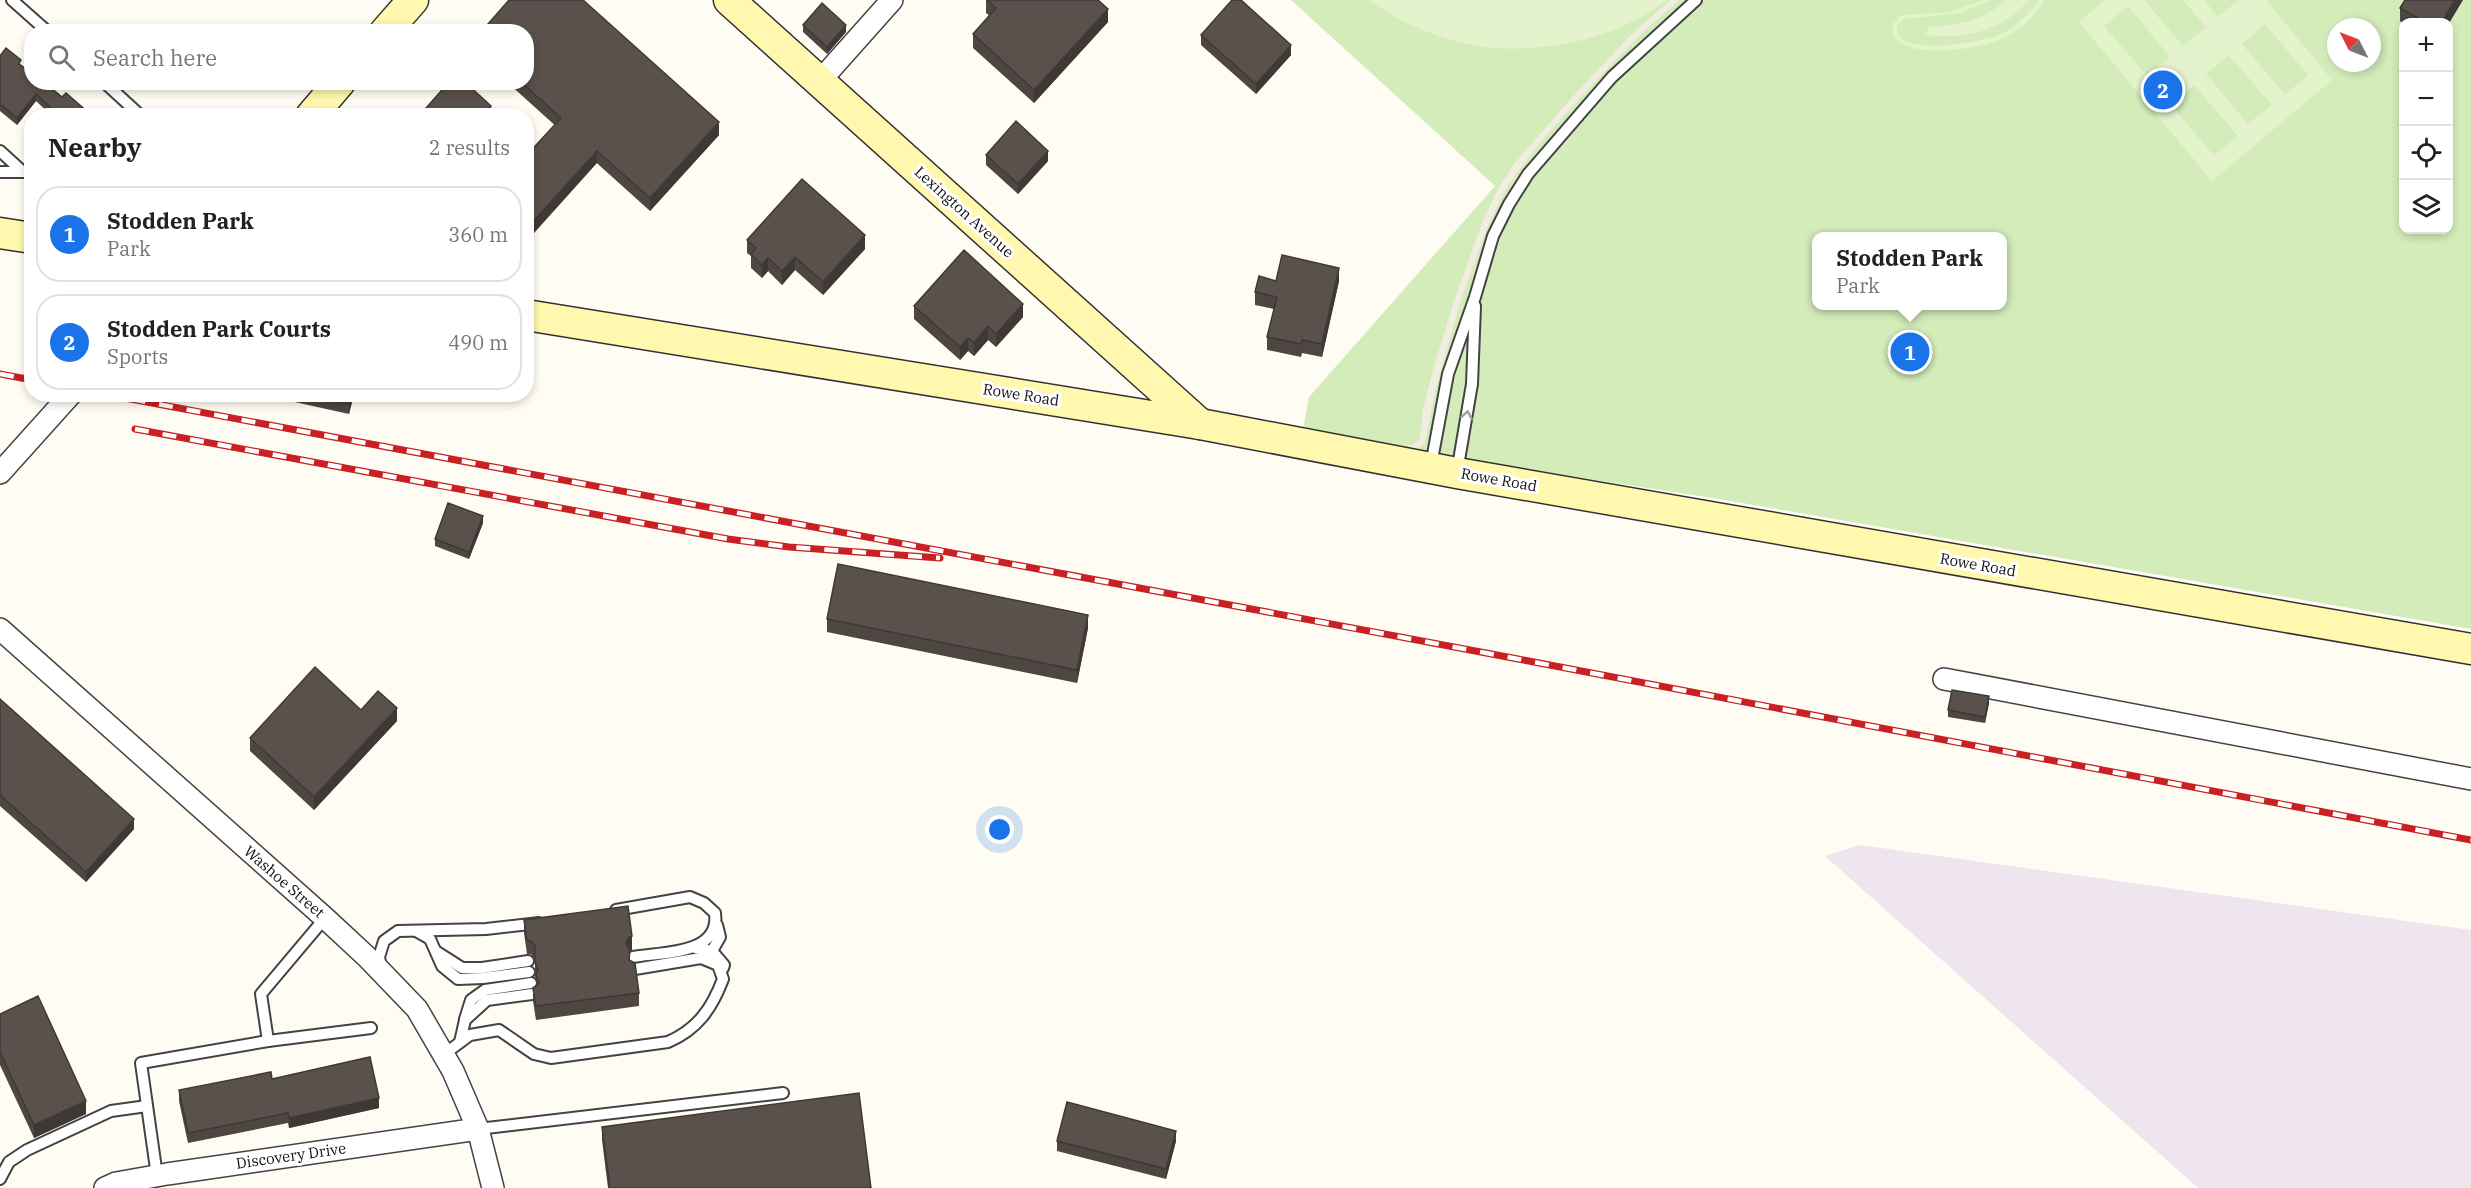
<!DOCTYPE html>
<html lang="en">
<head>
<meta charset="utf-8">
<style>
  :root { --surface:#fff; --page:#f6f6f6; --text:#222; --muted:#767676; --line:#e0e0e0; --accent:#1a73e8 }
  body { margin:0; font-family:"IBM Plex Serif",serif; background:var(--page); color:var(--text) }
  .controls { position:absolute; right:18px; top:18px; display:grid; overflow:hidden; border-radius:12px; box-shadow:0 3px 9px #0003 }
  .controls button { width:54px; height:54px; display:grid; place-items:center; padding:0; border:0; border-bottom:2px solid var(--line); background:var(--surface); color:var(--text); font:30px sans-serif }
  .compass { position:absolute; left:2327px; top:18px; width:54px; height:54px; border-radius:50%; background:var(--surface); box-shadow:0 3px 9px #0003; rotate:312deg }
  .you { position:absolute; left:1000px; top:830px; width:21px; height:21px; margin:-15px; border:4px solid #fff; border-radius:50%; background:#1a73e8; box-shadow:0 0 0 9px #1a73e833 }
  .badge { display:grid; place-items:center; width:39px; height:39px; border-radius:50%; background:var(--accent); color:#fff; font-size:20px; font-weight:700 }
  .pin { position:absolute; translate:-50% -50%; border:3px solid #fff; box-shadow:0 2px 6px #0006 }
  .popup { position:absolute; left:1812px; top:232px; width:195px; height:78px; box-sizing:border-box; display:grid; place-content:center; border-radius:12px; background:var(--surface); filter:drop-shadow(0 2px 4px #0005); font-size:20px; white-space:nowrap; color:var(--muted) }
  .popup b { font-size:22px; color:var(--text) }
  .popup::after { content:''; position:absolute; left:50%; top:100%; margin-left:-12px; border:12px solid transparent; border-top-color:var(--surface) }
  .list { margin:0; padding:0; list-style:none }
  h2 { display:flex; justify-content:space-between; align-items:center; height:78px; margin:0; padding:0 24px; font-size:26px }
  h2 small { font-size:20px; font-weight:400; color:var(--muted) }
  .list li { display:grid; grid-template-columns:39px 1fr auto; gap:18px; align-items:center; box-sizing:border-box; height:96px; margin:0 12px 12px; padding:0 12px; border:2px solid var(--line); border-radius:24px }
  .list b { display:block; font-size:22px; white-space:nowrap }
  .list p { margin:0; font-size:20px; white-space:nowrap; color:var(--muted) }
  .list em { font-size:20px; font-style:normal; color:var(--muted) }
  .icon { flex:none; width:33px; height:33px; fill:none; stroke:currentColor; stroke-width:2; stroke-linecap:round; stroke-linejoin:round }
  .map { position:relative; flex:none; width:2471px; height:1188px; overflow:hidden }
  .search { position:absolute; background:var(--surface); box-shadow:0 3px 9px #0003; left:24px; top:24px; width:510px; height:66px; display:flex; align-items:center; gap:15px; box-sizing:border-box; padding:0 21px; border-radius:24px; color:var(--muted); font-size:22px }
  .panel { position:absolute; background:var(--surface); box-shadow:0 3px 9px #0003; left:24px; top:108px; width:510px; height:294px; border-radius:24px }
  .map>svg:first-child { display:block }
  .industrial { fill:#eee5ef }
  .green { fill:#d3ecba; fill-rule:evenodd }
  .pitch { fill:#e5f3cc; fill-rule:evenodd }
  .plaza { fill:#f1ede0 }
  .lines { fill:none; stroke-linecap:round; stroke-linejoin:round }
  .lane-casing { stroke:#434343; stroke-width:14 }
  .street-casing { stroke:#434343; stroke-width:24 }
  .secondary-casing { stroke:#323232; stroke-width:33 }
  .lane { stroke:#fff; stroke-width:10 }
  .street { stroke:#fff; stroke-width:21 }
  .secondary { stroke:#fff8ae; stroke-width:30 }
  .rail-casing { stroke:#c82023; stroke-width:7 }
  .rail { stroke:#fff; stroke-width:4.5; stroke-dasharray:14; stroke-linecap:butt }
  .wall { fill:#4d4641 }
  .shaded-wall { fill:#3f3935 }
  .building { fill:#5a514c; stroke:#3f3935; stroke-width:1.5 }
  .oneway { stroke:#9f9f9f }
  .labels { text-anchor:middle; stroke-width:6; stroke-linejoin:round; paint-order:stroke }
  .street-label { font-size:15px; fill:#101010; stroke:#fff }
</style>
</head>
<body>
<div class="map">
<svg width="2471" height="1188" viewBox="0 0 2471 1188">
  <rect width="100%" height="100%" fill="#fffdf3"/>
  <polygon class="industrial" points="1860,845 2471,930 2471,1188 2198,1188 1825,856"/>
  <path class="green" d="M1291 0H2471V629L1719 499 1479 462 1303 430 1309 397 1495 186ZM2404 22H2448V230H2404ZM2336 27H2372V63H2336ZM1817 236H2003V306H1817Z"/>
  <g class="pitch">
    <path d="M1369 0H1666C1613 44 1517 60 1451 40 1421 31 1394 18 1369 0Z"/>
    <path d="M1984 0H1991L1960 13 1903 19 1897 25V34C1908 55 1982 43 2001 34 2016 27 2029 14 2039 0H2045C2035 16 2021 29 2004 38 1981 49 1906 61 1893 35V24L1901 15 1948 12Z"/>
    <path d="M2006 0H2029C2007 25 1981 35 1948 36 1940 36 1931 37 1925 33L1930 27C1959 25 1984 21 2006 0Z"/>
    <path d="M2105 0H2144L2183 46 2206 27 2183 0H2204L2218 17 2239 0H2266L2332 80 2212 181 2079 22ZM2128 6 2170 57 2147 76 2104 26ZM2265 24 2308 75 2285 95 2242 44ZM2229 55 2272 105 2248 124 2206 74ZM2194 85 2238 136 2214 156 2171 105Z"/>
  </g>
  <polygon class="plaza" points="1670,0 1679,0 1642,33 1597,79 1537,146 1507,187 1487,228 1461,300 1436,388 1426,438 1424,443 1416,450 1407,448 1408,445 1414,444 1420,439 1423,409 1432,374 1454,301 1483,220 1498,189 1514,164 1566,104 1628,38"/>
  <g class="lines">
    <defs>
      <g id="lane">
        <polyline points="12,0 48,32"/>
        <polyline points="104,82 141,116"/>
        <polyline points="0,151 23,172 32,172"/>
        <polyline points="0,172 23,172"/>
        <polyline points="1431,465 1448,374 1475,297 1493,236 1509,204 1528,174 1612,77 1696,0"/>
        <polyline points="1457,472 1472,384 1475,306"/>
        <path d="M616 910 690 897 704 903 715 913C721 955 662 952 633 957"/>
        <polyline points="325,918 261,994 268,1041 371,1028"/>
        <polyline points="416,931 430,939 442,966 458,979 483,978 529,972"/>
        <polyline points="695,948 712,951 724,965 723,968"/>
        <polyline points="437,952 462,968 482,968 528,961"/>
        <polyline points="706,955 712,951 720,937 717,925"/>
        <polyline points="381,968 379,957 384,941 398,931 486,929 539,923"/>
        <polyline points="465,1019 471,1000 485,990 531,983"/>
        <polyline points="460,1042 465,1020 487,1000 532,994"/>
        <path d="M443 1055 470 1035 499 1030 534 1054 551 1058 668 1042C698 1029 712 1008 723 979L718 965 701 958 635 969"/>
        <polyline points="478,1129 783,1093"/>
        <polyline points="157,1176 141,1063 268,1041"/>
        <polyline points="0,1179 9,1162 27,1150 111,1111 147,1106"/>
      </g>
      <g id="street">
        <polyline points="819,82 892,0"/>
        <polyline points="0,473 71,394"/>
        <polyline points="0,629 325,918 367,957 417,1009 453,1071 478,1129 493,1188"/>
        <polyline points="1944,679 2471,779"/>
        <polyline points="105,1188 116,1183 167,1174 478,1129"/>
      </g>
      <g id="secondary">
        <polyline points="729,0 1200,424"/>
        <polyline points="385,32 413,0"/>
        <polyline points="311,116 340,82"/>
        <polyline points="0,233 32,238"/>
        <polyline points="526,315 1200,424 1457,473 2471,649"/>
      </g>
    </defs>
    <use href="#lane" class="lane-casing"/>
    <use href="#street" class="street-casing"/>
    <use href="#secondary" class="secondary-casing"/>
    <use href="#lane" class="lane"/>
    <use href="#street" class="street"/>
    <use href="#secondary" class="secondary"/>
    <defs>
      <g id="rail">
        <polyline points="0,374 32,380"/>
        <polyline points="104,394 1518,659 2471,840"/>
        <polyline points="135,429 728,539 789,547 940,558"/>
      </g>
    </defs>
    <use href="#rail" class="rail-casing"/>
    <use href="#rail" class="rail"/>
  </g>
  <g class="wall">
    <polygon points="986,0 1108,22 1034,103 973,48 973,34 990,16 986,13"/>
    <polygon points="2400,8 2448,22 2403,22 2403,23 2400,21"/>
    <polygon points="803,25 846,32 827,54 803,32"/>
    <polygon points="1201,35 1291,55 1256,94 1201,45"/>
    <polygon points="0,56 21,65 62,97 90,116 52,116 36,101 17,125 0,111"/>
    <polygon points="507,82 526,82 719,135 650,211"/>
    <polygon points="986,155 1048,161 1018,194 986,165"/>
    <polygon points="747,240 865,249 823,295 795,270 782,285 768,271 762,278 751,268 751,256 747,253"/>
    <polygon points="1276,281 1339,281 1322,357 1302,353 1301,357 1267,350 1267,337 1274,309 1255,305 1255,292"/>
    <polygon points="914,306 1023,317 996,347 988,340 974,356 968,351 960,360 914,319"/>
    <polygon points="281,394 354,394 349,414 281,399"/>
    <polygon points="483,523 469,559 435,546 435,539"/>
    <polygon points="827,619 1088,628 1077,683 827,632"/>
    <polygon points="0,699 134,829 86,882 0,806"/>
    <polygon points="1989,703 1985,723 1948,717 1948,710"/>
    <polygon points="361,710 397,721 314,810 250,751 250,738"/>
    <polygon points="524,920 632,950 630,951 630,960 639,993 639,1006 536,1020 533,1001 533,988 536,985 536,979 535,977 535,959 531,954 527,954 524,933"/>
    <polygon points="0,1014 86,1114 34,1138 0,1065"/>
    <polygon points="272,1079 379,1108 289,1128 288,1123 188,1143 179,1101 179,1090"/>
    <polygon points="602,1127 871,1188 608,1188 602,1140"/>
    <polygon points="1057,1141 1176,1141 1166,1179 1057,1151"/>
  </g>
  <g class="shaded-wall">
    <polygon points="2455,0 2463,0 2448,25 2448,22 2442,22"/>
    <polygon points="1108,9 1108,22 1034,103 1034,90"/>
    <polygon points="846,25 846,32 827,54 827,47"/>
    <polygon points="1291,45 1291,55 1256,94 1256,84"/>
    <polygon points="36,94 36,101 17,125 17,118"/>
    <polygon points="491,106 491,116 483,116"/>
    <polygon points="719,122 719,135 650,211 650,198"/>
    <polygon points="597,151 597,163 526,242 526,229"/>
    <polygon points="1048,151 1048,161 1018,194 1018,184"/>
    <polygon points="865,235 865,249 823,295 823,282"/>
    <polygon points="795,257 795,270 782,285 782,271"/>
    <polygon points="768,258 768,271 762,278 762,265"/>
    <polygon points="1339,268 1339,281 1322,357 1322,344"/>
    <polygon points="1023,304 1023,317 996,347 996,334"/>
    <polygon points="988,326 988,340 974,356 974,343"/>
    <polygon points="968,338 968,351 960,360 960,347"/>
    <polygon points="351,394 354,394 349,414 349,404"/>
    <polygon points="483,516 483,523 469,559 469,552"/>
    <polygon points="1088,615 1088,628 1077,683 1077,670"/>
    <polygon points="1989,696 1989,703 1985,723 1985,717"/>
    <polygon points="397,708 397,721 314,810 314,797"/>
    <polygon points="134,819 134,829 86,882 86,872"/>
    <polygon points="632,936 632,950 630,951 630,964 626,944 628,938"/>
    <polygon points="379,1098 379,1108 289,1128 289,1118"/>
    <polygon points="86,1101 86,1114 34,1138 34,1125"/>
    <polygon points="1176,1131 1176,1141 1166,1179 1166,1169"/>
  </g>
  <g class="building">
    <polygon points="509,0 583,0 719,122 650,198 597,151 526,229 526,156 561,118 521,82 526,82 526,32 481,32"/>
    <polygon points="987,0 1098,0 1108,9 1034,90 973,34 996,8"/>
    <polygon points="1232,0 1241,0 1291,45 1256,84 1201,35"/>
    <polygon points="2405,0 2455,0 2442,22 2440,22 2433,19 2431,22 2425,22 2400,8"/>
    <polygon points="822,3 846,25 827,47 803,25"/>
    <polygon points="6,48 21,60 19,64 32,73 32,82 44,82 62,97 66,93 90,114 89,116 60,116 36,94 17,118 0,104 0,56"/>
    <polygon points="449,82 465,82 491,106 483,116 419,116"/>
    <polygon points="1016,121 1048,151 1018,184 986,155"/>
    <polygon points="802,179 865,235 823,282 795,257 782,271 768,258 762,265 751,254 756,248 747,240"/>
    <polygon points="964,250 1023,304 996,334 988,326 974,343 968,338 960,347 914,306"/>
    <polygon points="1282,255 1339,268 1322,344 1302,340 1301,344 1267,337 1277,297 1255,292 1259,276 1276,281"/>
    <polygon points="307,394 351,394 349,404"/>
    <polygon points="448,503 483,516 469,552 435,539"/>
    <polygon points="838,564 1088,615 1077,670 827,619"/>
    <polygon points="315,667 361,710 378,691 397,708 314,797 250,738"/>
    <polygon points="1952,690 1989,696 1985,717 1948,710"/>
    <polygon points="0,699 134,819 86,872 0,795"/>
    <polygon points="628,906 632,936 628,938 626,944 630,950 629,960 635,963 639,993 536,1006 533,988 539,983 536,975 538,969 535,963 535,946 531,941 527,940 524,920"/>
    <polygon points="38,996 86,1101 34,1125 0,1052 0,1014"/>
    <polygon points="370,1057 379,1098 289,1118 288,1113 188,1133 179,1090 271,1072 272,1079"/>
    <polygon points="859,1093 871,1188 610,1188 602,1127"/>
    <polygon points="1067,1102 1176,1131 1166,1169 1057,1141"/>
  </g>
  <defs><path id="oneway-chevron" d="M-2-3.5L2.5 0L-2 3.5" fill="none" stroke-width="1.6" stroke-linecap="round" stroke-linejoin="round" transform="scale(1.5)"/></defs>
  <use class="oneway" href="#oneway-chevron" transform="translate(1467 415) rotate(-80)"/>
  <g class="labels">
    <g class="street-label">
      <text transform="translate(964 212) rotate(42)" y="5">Lexington Avenue</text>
      <text transform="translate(1021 395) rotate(9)" y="5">Rowe Road</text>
      <text transform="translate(1499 480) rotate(10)" y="5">Rowe Road</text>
      <text transform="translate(1978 565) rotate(10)" y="5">Rowe Road</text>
      <text transform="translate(284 882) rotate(41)" y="5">Washoe Street</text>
      <text transform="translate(291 1156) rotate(-8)" y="5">Discovery Drive</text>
    </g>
  </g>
</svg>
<div class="controls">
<button>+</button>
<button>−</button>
<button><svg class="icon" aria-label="locate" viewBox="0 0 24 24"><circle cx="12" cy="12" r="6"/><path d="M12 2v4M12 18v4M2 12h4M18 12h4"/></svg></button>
<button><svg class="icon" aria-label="layers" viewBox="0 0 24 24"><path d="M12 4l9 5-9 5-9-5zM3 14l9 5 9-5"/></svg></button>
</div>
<svg class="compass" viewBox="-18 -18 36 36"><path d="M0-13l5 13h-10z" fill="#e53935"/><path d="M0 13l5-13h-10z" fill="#767676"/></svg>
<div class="you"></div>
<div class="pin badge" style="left:1910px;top:352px">1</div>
<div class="popup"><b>Stodden Park</b>Park</div>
<div class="pin badge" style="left:2163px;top:90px">2</div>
<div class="search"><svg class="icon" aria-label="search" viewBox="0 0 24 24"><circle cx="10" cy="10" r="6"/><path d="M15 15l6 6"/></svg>Search here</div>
<section class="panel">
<h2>Nearby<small>2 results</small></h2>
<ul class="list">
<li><span class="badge">1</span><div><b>Stodden Park</b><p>Park</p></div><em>360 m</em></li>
<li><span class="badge">2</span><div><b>Stodden Park Courts</b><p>Sports</p></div><em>490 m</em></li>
</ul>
</section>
</div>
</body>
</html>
